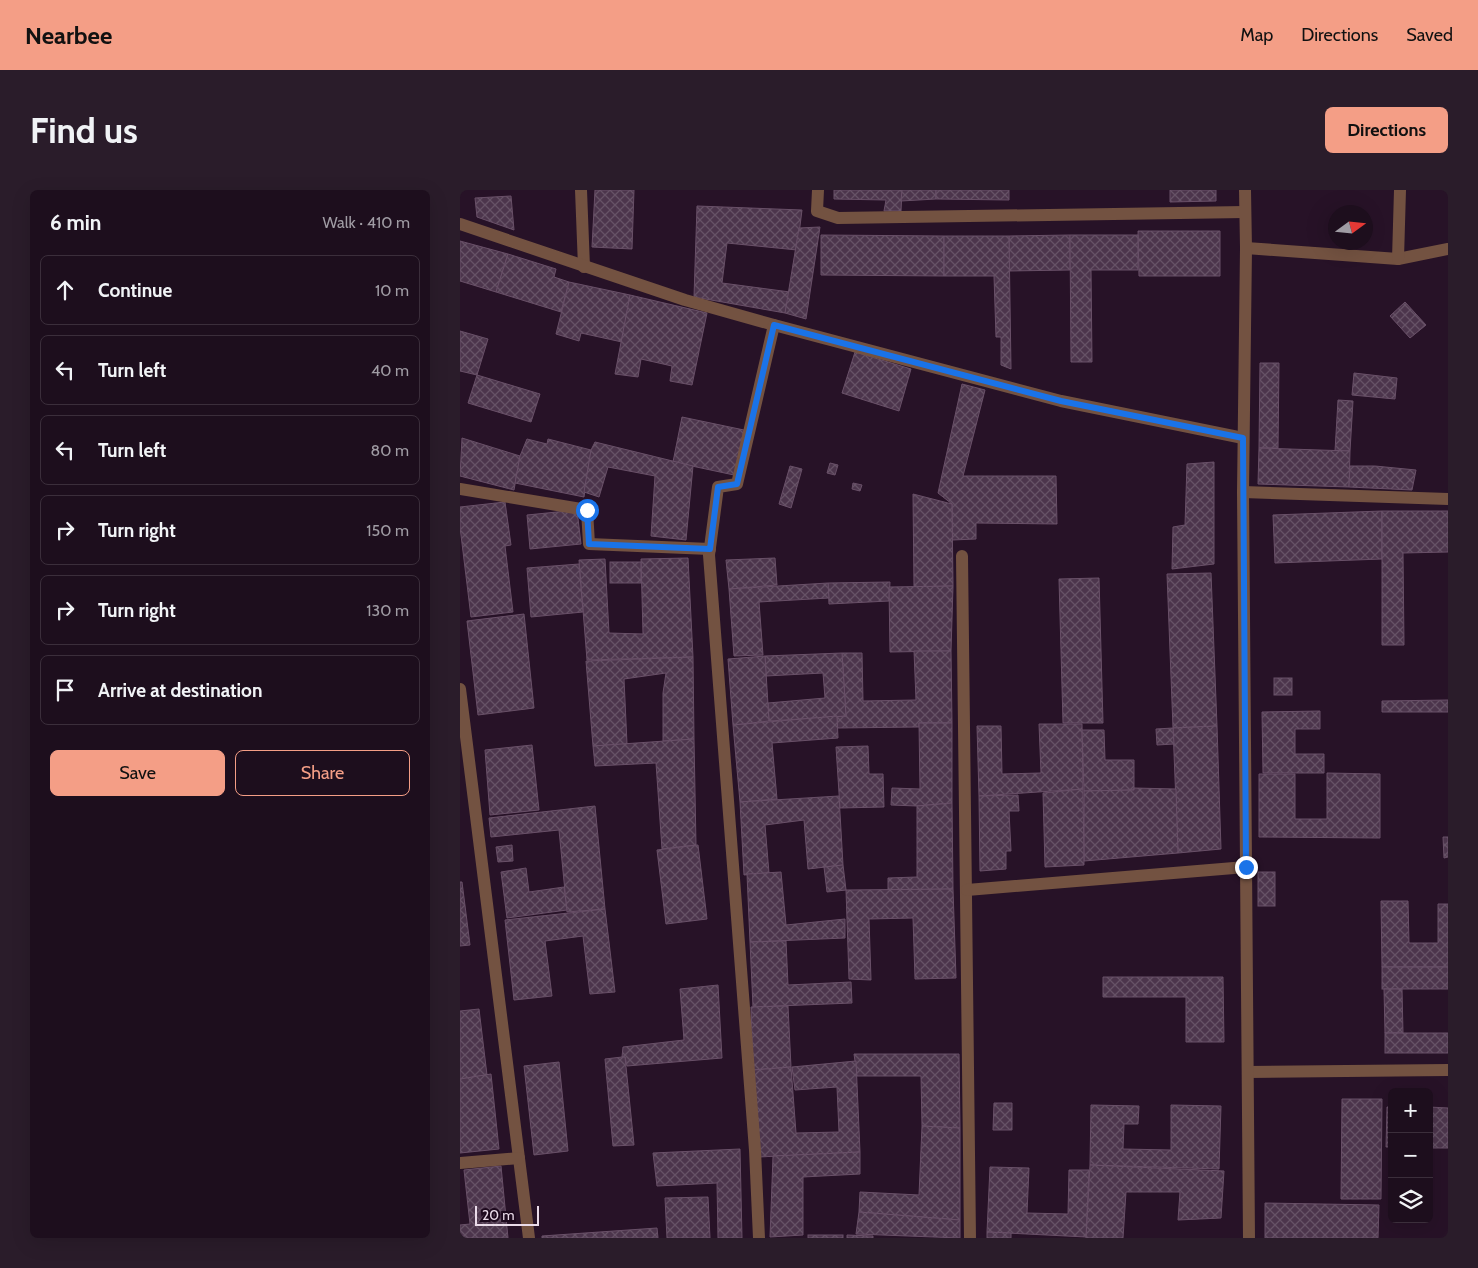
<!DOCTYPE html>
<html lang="en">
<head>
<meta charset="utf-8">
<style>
  :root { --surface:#1d0e1d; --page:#2a1c2a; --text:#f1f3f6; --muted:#a09ca4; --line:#3b2e3b; --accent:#f49e86 }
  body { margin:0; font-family:Cabin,sans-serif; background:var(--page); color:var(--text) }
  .controls { position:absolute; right:15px; bottom:15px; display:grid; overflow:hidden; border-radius:8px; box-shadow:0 5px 20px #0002 }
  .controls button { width:45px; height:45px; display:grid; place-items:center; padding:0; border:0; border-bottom:1px solid var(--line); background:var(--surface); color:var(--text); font:25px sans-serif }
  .compass { position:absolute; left:868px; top:15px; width:45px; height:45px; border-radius:50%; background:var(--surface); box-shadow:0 5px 20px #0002; rotate:75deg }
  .scale { position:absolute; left:15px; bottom:12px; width:64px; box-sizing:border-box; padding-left:5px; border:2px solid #eadbe9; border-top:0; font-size:14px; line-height:18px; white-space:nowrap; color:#eadbe9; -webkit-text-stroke:4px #1d091d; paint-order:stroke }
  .stop { position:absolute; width:15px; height:15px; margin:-11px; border:4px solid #1a73e8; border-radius:50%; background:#fff }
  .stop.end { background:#1a73e8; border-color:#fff; box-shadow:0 1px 5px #0008 }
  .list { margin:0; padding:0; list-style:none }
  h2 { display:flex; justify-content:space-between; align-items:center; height:65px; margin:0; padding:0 20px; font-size:21px }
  h2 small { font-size:16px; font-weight:400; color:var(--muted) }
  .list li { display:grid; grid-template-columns:32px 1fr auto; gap:15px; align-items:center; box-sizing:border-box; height:70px; margin:0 10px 10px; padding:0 10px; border:1px solid var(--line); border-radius:8px }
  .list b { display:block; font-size:19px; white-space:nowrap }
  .list em { font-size:16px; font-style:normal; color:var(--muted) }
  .actions { display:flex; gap:10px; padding:15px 20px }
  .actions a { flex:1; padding:11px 0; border:1px solid var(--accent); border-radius:8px; text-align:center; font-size:18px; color:var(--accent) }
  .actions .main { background:var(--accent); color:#111 }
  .icon { flex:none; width:28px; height:28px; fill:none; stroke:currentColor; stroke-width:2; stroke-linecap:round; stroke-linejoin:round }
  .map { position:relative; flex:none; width:988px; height:1048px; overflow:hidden; border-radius:8px }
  header { display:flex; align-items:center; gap:30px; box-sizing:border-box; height:70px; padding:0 25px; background:var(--accent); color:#111 }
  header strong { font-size:24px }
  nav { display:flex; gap:28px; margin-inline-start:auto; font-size:18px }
  .intro { display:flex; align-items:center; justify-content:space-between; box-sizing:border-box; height:120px; padding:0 30px }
  h1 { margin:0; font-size:35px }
  .button { padding:12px 22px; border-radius:8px; background:var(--accent); color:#111; font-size:18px; font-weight:700 }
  main { display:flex; gap:30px; padding:0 30px }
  aside { flex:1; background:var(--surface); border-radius:8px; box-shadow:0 5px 20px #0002 }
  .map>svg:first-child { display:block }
  .building { fill:url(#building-cross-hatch); stroke:#695068 }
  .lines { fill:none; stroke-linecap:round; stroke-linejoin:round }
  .minor { stroke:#735241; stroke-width:12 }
  .tertiary { stroke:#735241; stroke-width:12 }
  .route { stroke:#1a73e8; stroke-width:6 }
</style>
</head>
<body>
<header>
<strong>Nearbee</strong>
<nav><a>Map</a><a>Directions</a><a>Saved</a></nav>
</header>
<div class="intro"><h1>Find us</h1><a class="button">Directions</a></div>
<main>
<aside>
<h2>6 min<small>Walk · 410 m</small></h2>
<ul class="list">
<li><svg class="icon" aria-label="ahead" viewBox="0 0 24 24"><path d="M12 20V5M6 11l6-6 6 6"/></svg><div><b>Continue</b></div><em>10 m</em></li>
<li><svg class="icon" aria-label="left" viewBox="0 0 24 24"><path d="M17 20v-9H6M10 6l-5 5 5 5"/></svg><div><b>Turn left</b></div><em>40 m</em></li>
<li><svg class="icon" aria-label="left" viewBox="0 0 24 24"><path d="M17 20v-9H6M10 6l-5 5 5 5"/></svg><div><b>Turn left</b></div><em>80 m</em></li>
<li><svg class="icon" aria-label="right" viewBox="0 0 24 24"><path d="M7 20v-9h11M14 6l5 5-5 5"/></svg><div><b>Turn right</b></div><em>150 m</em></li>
<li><svg class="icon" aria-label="right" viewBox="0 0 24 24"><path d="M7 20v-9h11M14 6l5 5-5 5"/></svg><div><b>Turn right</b></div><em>130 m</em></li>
<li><svg class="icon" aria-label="arrive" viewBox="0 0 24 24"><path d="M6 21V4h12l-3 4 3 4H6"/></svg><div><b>Arrive at destination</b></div></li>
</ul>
<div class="actions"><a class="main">Save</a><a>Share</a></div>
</aside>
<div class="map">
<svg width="988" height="1048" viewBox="0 0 988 1048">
  <defs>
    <pattern id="building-cross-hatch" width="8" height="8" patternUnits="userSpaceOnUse" patternTransform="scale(1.25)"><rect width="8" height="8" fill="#4c354c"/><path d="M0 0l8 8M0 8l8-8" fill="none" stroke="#665266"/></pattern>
  </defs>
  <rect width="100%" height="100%" fill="#271227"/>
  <g class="building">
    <polygon points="135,0 174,0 172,59 132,57"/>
    <polygon points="374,0 442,0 441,21 424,21 426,10 374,9"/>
    <polygon points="442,0 476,0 476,9 441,11"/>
    <polygon points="476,0 549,0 549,10 476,9"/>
    <polygon points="710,0 756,0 756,11 710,12"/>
    <polygon points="51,6 54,40 17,27 15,8"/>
    <polygon points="237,16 342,20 337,60 267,53 262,93 330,102 325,123 234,107"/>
    <polygon points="360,37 346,129 325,123 339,38"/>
    <polygon points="678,41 760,41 760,86 679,86"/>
    <polygon points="361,45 484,46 484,86 361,85"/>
    <polygon points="610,45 610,80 549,81 549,46"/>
    <polygon points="610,45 678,45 678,80 631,80 632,172 611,172"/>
    <polygon points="484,46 549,46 551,179 541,175 541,147 536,147 534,86 484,86"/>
    <polygon points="0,51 48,64 36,102 0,91"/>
    <polygon points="48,64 96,79 94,87 109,92 101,122 36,102"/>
    <polygon points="109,92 170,105 162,152 121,143 119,151 96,144"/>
    <polygon points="170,105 247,123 232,195 210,191 212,176 181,169 178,187 155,184"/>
    <polygon points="945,112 966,135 950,148 930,126"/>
    <polygon points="0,141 28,149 17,185 0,181"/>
    <polygon points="395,162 451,179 439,221 382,203"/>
    <polygon points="800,173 819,173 818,258 799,258"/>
    <polygon points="894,183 937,188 935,209 892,205"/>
    <polygon points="17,185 80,204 71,232 8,213"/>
    <polygon points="502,194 525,200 503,286 596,286 597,334 516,333 516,349 492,350 492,314 478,303"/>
    <polygon points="878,210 893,211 890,261 875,261"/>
    <polygon points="222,227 284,240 274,285 213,272"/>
    <polygon points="2,248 60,266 54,300 0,286"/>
    <polygon points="67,249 87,254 88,249 131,260 124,307 55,293 60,266"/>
    <polygon points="135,252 233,276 226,350 191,346 195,286 148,277 139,307 124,302 131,260"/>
    <polygon points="799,258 890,261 889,297 798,294"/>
    <polygon points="754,272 754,374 712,379 713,337 725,335 727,274"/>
    <polygon points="370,273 378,275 375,285 367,283"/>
    <polygon points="330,276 342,279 331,318 319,314"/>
    <polygon points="890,276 915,276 956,280 952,300 889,297"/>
    <polygon points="393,293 402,295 400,301 392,299"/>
    <polygon points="453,304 492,314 493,396 454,397"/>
    <polygon points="45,312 51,355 45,356 53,422 11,427 0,337 0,317"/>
    <polygon points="117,320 121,354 70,359 67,325"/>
    <polygon points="922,321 922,369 815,373 813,325"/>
    <polygon points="922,321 988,321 988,362 943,363 944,455 922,455"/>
    <polygon points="228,368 233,467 127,470 119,370 145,369 149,443 183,444 181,369"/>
    <polygon points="315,368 317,395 269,399 266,370"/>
    <rect x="150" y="372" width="31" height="21"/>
    <polygon points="119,374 123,422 71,427 67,378"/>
    <polygon points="751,383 757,536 713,538 707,384"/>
    <polygon points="639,388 643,533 603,533 599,389"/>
    <polygon points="430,392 429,411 369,414 368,393"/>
    <polygon points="368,393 369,408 299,412 303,465 274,466 269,399"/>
    <polygon points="493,396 491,461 430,462 429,397"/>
    <polygon points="64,424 74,518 18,525 7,431"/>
    <polygon points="454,461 491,461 492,533 459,533 459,537 377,538 377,526 386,526 382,463 402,463 403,511 456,510"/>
    <polygon points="382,463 386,526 309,531 308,513 365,508 363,483 306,486 305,466"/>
    <polygon points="305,466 309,531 273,535 268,469"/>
    <polygon points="233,467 234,549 203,551 203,503 206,483 164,489 167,554 133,556 126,471"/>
    <rect x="814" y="488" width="18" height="17"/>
    <polygon points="988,510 988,522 922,522 922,511"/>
    <polygon points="860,521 860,539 835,539 835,564 864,564 864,583 803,583 802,522"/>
    <polygon points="377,526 378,548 312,553 317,609 280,612 273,535"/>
    <polygon points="459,533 492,533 492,613 457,616 431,615 432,598 460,599"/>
    <polygon points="579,534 622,534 623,599 519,606 517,536 541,536 542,584 581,583"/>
    <polygon points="757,536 761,659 718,663 713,538"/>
    <polygon points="713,538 714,554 697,555 696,539"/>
    <polygon points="622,540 644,540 645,570 674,570 674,600 624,601"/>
    <polygon points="234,549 236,655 202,659 196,573 135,576 133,556"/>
    <polygon points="72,555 79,620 30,625 25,560"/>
    <polygon points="408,556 409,584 423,584 424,617 380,618 376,557"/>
    <polygon points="867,583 920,584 920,648 799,647 799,584 835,584 835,629 867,629"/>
    <polygon points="674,598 716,599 718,663 624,671 624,601 674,600"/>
    <polygon points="623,599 624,675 585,677 583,603"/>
    <polygon points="558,605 559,621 549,621 551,661 546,661 546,679 520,681 519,606"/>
    <polygon points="379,606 383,675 348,679 344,630 305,635 309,683 284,685 280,612"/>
    <polygon points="492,613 493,699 428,700 428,688 457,687 457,616"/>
    <polygon points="135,616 145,719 107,722 99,640 31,647 29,628"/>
    <polygon points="983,647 988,647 988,667 984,668"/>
    <polygon points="52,655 53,671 38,672 36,657"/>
    <polygon points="238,655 247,729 206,734 197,660"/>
    <polygon points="383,675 386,700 367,702 364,677"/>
    <polygon points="66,678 69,702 104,697 107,720 47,728 41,682"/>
    <polygon points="321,682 326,735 385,729 385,748 290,752 287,684"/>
    <rect x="798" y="682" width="17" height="34"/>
    <polygon points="0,692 2,692 10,755 0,756"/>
    <polygon points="493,699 496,788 455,789 453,728 409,729 411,790 389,789 386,700"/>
    <polygon points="921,711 948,711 949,753 978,753 978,714 988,714 988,777 922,777"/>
    <polygon points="145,719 155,802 130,804 123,746 85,751 92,806 54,810 45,730"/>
    <polygon points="326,751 328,795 391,792 392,813 293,817 290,752"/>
    <rect x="922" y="777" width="66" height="22"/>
    <polygon points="643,787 763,787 764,852 726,852 726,807 643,807"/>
    <polygon points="258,795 262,868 167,876 165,867 162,867 163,857 224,850 220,799"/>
    <polygon points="924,799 942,799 943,843 925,843"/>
    <polygon points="328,816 331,877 293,880 291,817"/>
    <polygon points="19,819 27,885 0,889 0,821"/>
    <rect x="925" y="843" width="63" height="20"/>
    <polygon points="394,864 499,864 500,938 462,936 461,886 397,886"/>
    <polygon points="162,867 165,867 174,955 153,956 145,869"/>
    <polygon points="396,871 400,962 299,967 293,880 331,877 336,943 379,942 377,897 335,900 332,877"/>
    <polygon points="99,872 108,961 74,965 64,876"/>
    <polygon points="31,884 39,959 0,963 0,889"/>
    <polygon points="882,909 922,909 921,1009 881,1009"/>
    <polygon points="534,913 552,913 552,940 533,940"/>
    <polygon points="631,915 679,916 678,934 664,934 663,959 711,960 711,915 761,916 759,979 630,975"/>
    <polygon points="927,917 932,917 932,957 926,957"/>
    <polygon points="969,917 988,918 988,958 969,958"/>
    <polygon points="462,936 500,938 500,1030 399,1022 400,1002 459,1005"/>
    <polygon points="280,959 282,1048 258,1048 257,993 197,996 193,963"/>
    <polygon points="400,962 400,984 343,987 343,1045 310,1047 313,966"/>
    <polygon points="630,975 764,981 761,1028 718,1030 720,1002 666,1002 663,1048 626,1048"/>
    <polygon points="41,976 48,1048 0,1048 0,1035 10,1034 4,980"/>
    <polygon points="530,977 569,978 567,1023 608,1024 609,980 629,980 626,1047 527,1042"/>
    <polygon points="248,1007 250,1048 207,1048 205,1008"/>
    <polygon points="805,1013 919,1015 918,1048 805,1048"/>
    <polygon points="399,1022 500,1030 500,1048 396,1044"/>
    <polygon points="197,1038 198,1048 82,1048 82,1046"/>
    <polygon points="527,1042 551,1043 551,1048 527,1048"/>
    <rect x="348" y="1045" width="35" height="3"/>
    <polygon points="387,1045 413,1046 413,1048 387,1048"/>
  </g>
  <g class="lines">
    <g class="minor">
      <polyline points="121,0 124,77"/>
      <polyline points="358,0 357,21 378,28 785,22"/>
      <polyline points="0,34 225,110 314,135 601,211 783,248"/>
      <polyline points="786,58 938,69 988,59"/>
      <polyline points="938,69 940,0"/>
      <polyline points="0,299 127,320 129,354 250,359"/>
      <polyline points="783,302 988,309"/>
      <polyline points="502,366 510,1048"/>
      <polyline points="0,499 69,1048"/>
      <polyline points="507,700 786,677"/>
      <polyline points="788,882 988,880"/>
      <polyline points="0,973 59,968"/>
      <polyline points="299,1048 295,960 249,365 258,297 277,294 314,135"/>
    </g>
    <polyline class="tertiary" points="785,0 786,58 783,302 789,1048"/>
  </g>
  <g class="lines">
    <polyline class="route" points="127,320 129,354 250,359 258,297 277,294 314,135 601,211 783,248 786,677"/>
  </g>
</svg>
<div class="controls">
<button>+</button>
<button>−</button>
<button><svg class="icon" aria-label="layers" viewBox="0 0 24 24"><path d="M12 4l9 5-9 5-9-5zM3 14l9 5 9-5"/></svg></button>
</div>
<svg class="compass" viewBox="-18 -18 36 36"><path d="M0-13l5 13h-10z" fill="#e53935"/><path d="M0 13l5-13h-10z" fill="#a09ca4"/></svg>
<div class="scale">20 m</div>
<div class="stop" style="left:127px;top:320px"></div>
<div class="stop end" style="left:786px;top:677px"></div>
</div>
</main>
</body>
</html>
